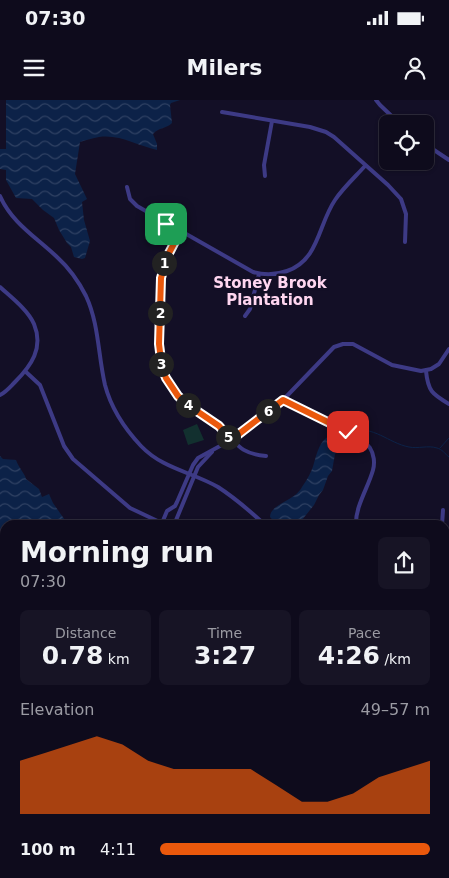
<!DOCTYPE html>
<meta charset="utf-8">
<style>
:root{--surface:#0e0b1c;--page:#171425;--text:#f1f3f6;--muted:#9b9ba3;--line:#2e2b3b;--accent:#ea580c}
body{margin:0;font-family:"DejaVu Sans",sans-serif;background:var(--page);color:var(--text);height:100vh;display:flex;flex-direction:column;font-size:19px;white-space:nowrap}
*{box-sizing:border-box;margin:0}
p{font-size:16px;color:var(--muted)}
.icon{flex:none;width:28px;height:28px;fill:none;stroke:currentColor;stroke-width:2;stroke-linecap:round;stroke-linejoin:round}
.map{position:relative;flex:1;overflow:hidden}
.panel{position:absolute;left:0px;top:420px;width:450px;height:359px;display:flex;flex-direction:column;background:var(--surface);border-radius:15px 15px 0 0;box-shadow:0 1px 4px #0004,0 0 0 1px var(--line)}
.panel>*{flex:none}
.controls{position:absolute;left:379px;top:15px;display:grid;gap:10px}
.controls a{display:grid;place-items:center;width:55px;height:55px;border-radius:8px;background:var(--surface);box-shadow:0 1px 4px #0004,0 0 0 1px var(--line);font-size:25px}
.pin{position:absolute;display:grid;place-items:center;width:42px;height:42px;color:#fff;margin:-21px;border-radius:10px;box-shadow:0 2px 8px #0006}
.km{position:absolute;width:25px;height:25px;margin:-12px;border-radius:50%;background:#222;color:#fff;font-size:14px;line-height:25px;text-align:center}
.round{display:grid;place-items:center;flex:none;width:52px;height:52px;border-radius:8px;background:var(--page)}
.headline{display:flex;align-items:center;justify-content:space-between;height:85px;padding:0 20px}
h1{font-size:28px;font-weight:600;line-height:38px}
.metrics{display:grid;grid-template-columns:repeat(3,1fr);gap:8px;height:85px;padding:5px 20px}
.metrics div{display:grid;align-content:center;border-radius:8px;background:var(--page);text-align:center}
.metrics b{font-size:25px;font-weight:600}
.metrics small{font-size:14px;font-weight:400}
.metrics p{font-size:14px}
.chart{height:140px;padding:10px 20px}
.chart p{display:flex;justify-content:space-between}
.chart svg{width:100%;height:90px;margin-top:5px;fill:var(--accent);opacity:.7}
ul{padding:0 20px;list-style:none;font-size:16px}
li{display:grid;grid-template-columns:80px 60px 1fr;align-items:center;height:38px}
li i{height:12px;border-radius:6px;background:var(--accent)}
.status{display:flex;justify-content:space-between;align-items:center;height:35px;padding:0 25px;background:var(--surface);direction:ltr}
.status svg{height:14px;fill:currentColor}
header{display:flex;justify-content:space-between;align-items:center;height:65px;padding:0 20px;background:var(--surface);font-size:22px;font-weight:600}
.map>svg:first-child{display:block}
.park{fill:#12302f}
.water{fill:url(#water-waves)}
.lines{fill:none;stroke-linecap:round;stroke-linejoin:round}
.stream{stroke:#0c2248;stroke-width:1}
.minor{stroke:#3d3a85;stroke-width:4}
.route-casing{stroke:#fff;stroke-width:10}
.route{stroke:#ea580c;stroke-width:6}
.labels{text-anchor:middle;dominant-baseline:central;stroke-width:5;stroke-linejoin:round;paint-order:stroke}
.neighbourhood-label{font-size:15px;font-weight:bold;fill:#ffd6f0;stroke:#130f26}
</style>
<div class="status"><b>07:30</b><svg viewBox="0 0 49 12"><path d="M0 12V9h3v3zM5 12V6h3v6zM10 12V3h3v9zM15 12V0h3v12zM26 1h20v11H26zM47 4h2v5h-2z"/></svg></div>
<header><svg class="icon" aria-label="menu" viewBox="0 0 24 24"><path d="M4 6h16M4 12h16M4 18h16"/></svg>Milers<svg class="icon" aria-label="person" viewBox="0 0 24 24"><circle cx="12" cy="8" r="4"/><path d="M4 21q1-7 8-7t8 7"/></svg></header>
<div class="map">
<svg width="449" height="778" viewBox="0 0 449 778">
<defs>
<pattern id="water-waves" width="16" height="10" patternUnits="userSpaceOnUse" patternTransform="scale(1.25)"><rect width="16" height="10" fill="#0c2248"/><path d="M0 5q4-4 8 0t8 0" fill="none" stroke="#2f4163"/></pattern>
</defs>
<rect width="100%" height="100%" fill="#130f26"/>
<path class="park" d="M197,324L204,340L188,345L183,330Z"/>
<g class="water">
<path d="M6,0H180L171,3L170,5L172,23C166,29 159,27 153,34L157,44V50C138,46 120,34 99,37C93,38 86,40 80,42L75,74L87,99L82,102L84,120L90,141L85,158L82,159L74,157L71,147L67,143L59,130L54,118L43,110L32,99L16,98L6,80V70L0,69V49H6Z"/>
<path d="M339,332L348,334L349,338L346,343L335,354L332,371L328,376L323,390L319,395L314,405L298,425H278L270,417C270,404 295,401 302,387C307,380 312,371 314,363C316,356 319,344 325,339C329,335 334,334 339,332Z"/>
<path d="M0,356L3,359L16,360C19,368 25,374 26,379L39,389L42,397L49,394L53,403L67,423L70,424L76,419L81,425H5V512L0,516Z"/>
</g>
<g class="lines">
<g class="stream">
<path d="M350,331C374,325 388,343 409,347C418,349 428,345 437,348C442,349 445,354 449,357"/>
<path d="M440,348L449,338"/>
</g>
<g class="minor">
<path d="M376,0L380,5L400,24"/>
<path d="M222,12L310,27L326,32L334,37L388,85L401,99L406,114L405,142"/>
<path d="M425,44L449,60"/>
<path d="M265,76L264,65L272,21"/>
<path d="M127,87L130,99L137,106L253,172C263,175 276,175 287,171C319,160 318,125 335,100C343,88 355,77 365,66"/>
<path d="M0,96C12,123 36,137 57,157C68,167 79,182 86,196C99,224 98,255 105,285C111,308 125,329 141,346C163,369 192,372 218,387C235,398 250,411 265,425"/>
<path d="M180,132C174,144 165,156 162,170C158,188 157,251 162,268C165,278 171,287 177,295C187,308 204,315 217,325C237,340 235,353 266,356"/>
<path d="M0,187C11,197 28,210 34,224C44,248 31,266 15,282C10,287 6,292 0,295"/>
<path d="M245,216L250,209L259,174"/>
<path d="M426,271C428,291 432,294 449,304"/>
<path d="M26,272L40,285L64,346L73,359L130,408L166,425"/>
<path d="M283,300C304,311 357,330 370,348C374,354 375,363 373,370C368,388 355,407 356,425"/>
<path d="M162,423L167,411L175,406L177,402L193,365L198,358L231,340L283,300L334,247L343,244H353L392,265L421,271L431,269L439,264L449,249"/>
<path d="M174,425L198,367L212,352"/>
<path d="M442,425L443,410"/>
<path d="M445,570L449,568"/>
<path d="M445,574L449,571"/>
<path d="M445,585L449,595"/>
<path d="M1,695L5,702"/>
<path d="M80,774L82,778"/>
<path d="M206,774L209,778"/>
<path d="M311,778L313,774"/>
</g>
</g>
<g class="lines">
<defs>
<path id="route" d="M166,124L180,132L167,157L161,178L159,244L162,268L166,278L178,296L188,305L219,326L231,340L283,300L348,332"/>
</defs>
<use href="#route" class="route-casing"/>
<use href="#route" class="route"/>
</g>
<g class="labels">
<g class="neighbourhood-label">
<text x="270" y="183">Stoney Brook<tspan x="270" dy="17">Plantation</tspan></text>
</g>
</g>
</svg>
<div class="controls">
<a><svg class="icon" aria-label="locate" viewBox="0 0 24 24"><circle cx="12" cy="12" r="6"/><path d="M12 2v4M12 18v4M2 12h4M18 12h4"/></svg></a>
</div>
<div class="pin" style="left:166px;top:124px;background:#1e9e55"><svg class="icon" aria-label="arrive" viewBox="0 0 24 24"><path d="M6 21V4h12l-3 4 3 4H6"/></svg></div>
<div class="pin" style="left:348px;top:332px;background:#d93025"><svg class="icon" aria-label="check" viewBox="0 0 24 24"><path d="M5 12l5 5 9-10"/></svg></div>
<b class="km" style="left:164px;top:163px">1</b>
<b class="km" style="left:160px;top:213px">2</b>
<b class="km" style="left:161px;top:264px">3</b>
<b class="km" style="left:188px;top:305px">4</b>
<b class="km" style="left:228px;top:337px">5</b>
<b class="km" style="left:268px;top:311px">6</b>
<section class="panel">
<div class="headline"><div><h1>Morning run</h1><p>07:30</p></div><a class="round"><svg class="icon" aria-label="share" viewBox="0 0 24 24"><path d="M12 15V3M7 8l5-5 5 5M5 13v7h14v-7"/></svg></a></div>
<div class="metrics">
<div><p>Distance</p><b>0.78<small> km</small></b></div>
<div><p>Time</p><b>3:27</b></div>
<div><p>Pace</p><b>4:26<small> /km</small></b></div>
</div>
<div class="chart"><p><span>Elevation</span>49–57 m</p>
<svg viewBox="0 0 160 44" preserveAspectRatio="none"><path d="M0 44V18L10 14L20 10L30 6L40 10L50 18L60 22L70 22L80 22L90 22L100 30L110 38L120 38L130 34L140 26L150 22L160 18V44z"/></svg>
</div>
<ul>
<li><b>100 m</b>4:11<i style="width:100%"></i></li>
</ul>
</section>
</div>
